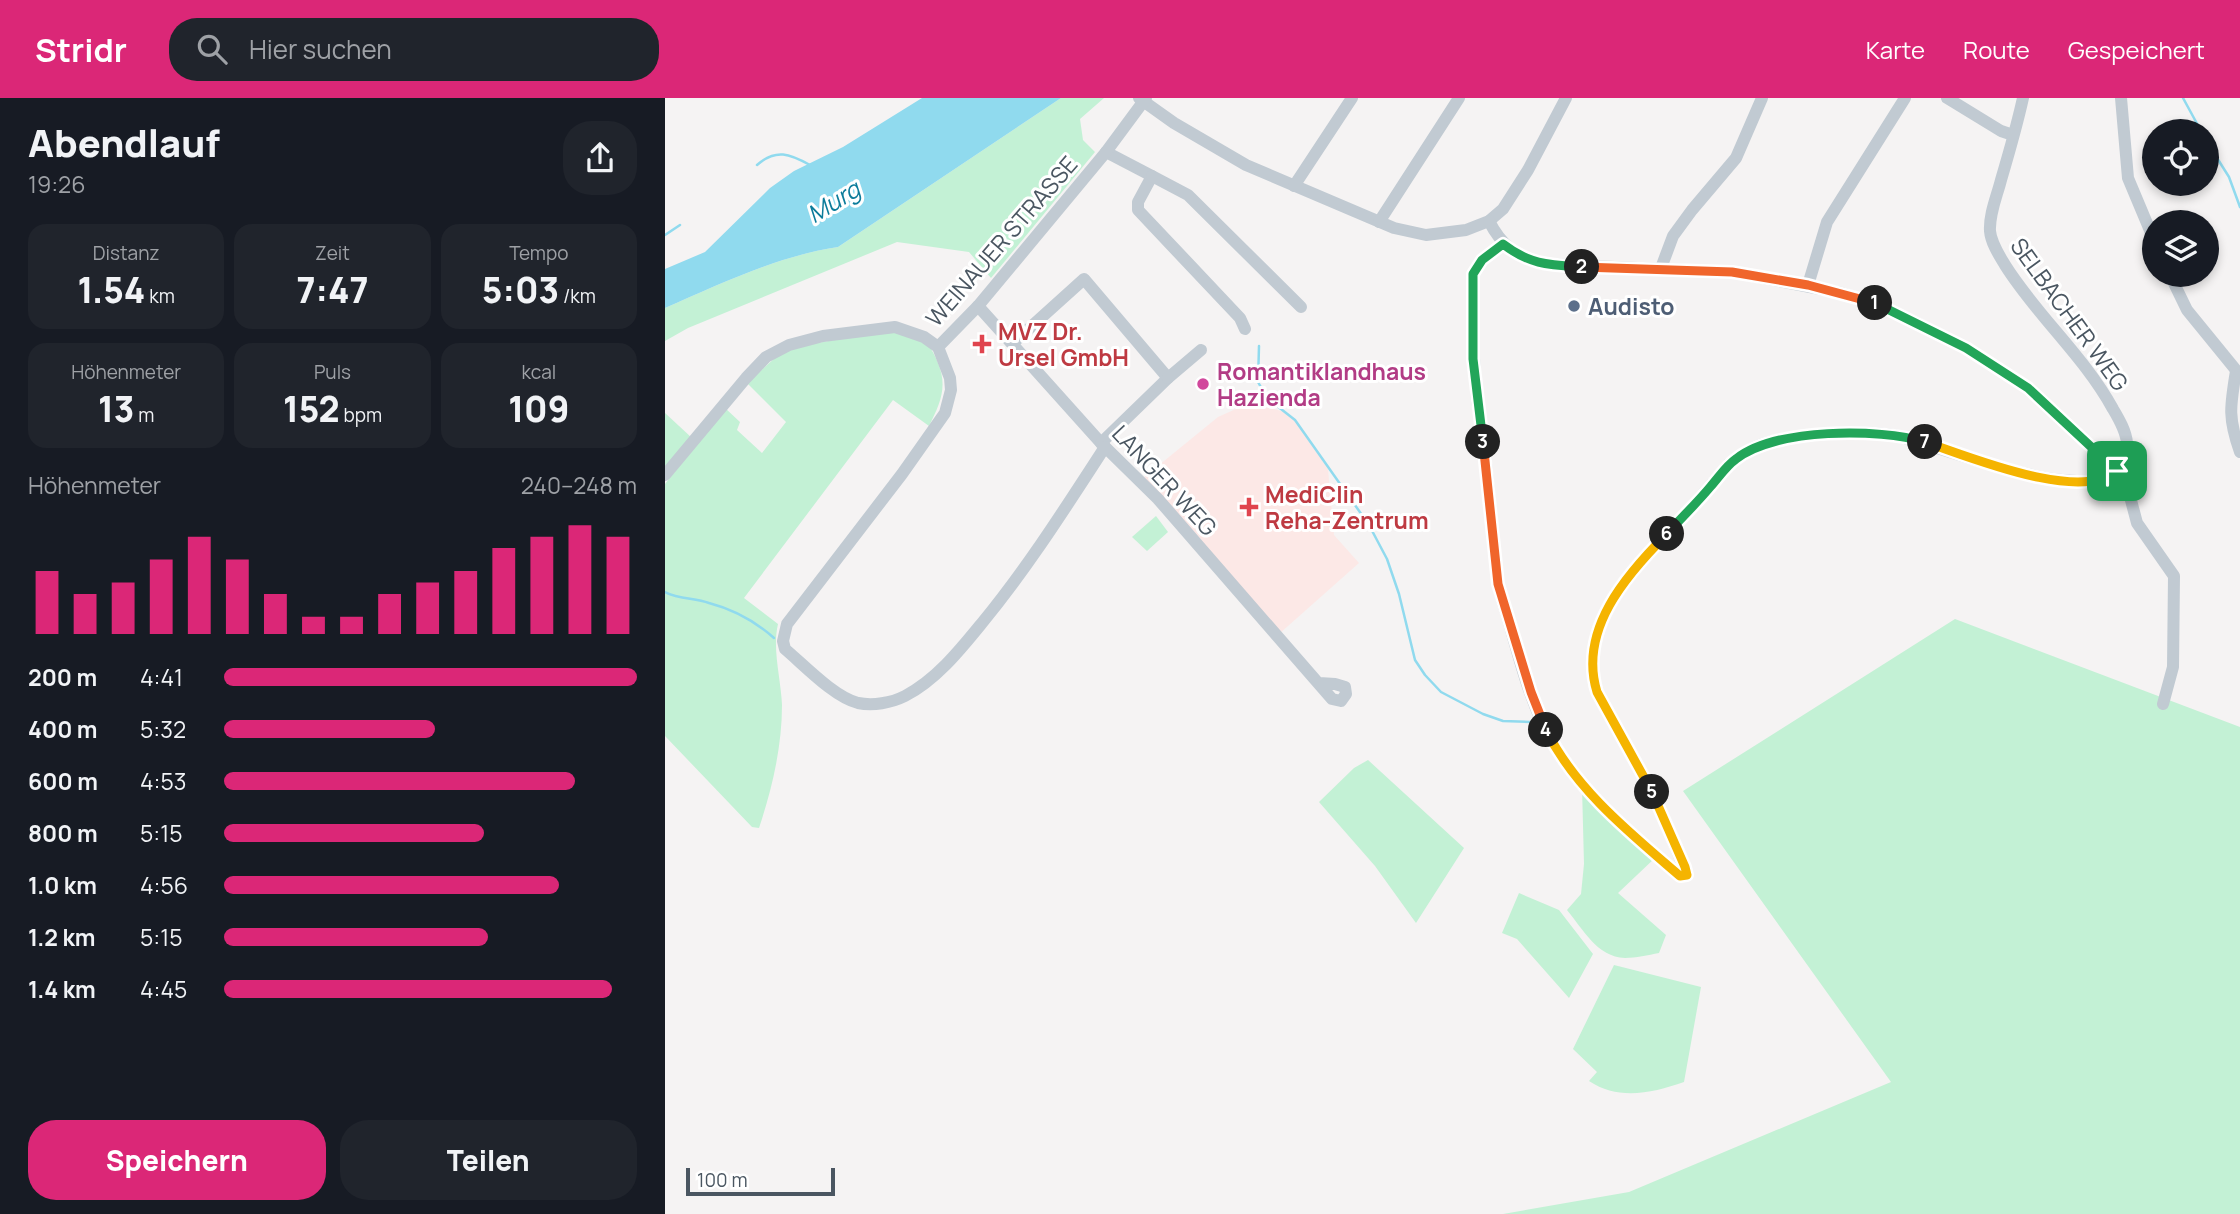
<!DOCTYPE html>
<html lang="de">
<meta charset="utf-8">
<style>
:root{--surface:#171b24;--page:#20242c;--text:#f1f3f6;--muted:#9ea1a6;--accent:#db2777}
body{margin:0;font-family:Manrope,sans-serif;background:var(--page);color:var(--text);height:100vh;display:flex;flex-direction:column;font-size:26px;white-space:nowrap}
*{box-sizing:border-box;margin:0}
p{font-size:23px;color:var(--muted)}
.icon{flex:none;width:38px;height:38px;fill:none;stroke:currentColor;stroke-width:2;stroke-linecap:round;stroke-linejoin:round}
.map{position:relative;flex:1;overflow:hidden}
.side{display:flex;flex-direction:column;background:var(--surface);width:665px}
.side>*{flex:none}
.buttons{position:absolute;left:1477px;top:21px;display:grid;gap:14px}
.buttons a{display:grid;place-items:center;width:77px;height:77px;border-radius:50%;background:var(--surface);box-shadow:0 4px 10px #0003;font-size:35px}
.scale{position:absolute;left:21px;bottom:18px;width:149px;box-sizing:border-box;padding-left:7px;border:4px solid #4a5661;border-top:0;font-size:19px;line-height:24px;white-space:nowrap;color:#4a5661;-webkit-text-stroke:5px #fff;paint-order:stroke}
.pin{position:absolute;display:grid;place-items:center;width:60px;height:60px;color:#fff;margin:-30px;border-radius:14px;box-shadow:0 4px 10px #0006}
.km{position:absolute;width:35px;height:35px;margin:-18px;border-radius:50%;background:#222;color:#fff;font-size:19px;line-height:35px;text-align:center}
.round{display:grid;place-items:center;flex:none;width:74px;height:74px;border-radius:28px;background:var(--page)}
.head{display:flex;align-items:center;justify-content:space-between;height:119px;padding:0 28px}
h1{font-size:38px;font-weight:800;line-height:52px}
.stats{display:grid;grid-template-columns:repeat(3,1fr);gap:10px;height:119px;padding:7px 28px}
.stats div{display:grid;align-content:center;border-radius:18px;background:var(--page);text-align:center}
.stats b{font-size:35px;font-weight:800}
.stats small{font-size:19px;font-weight:400}
.stats p{font-size:19px}
.chart{height:196px;padding:14px 28px}
.chart p{display:flex;justify-content:space-between}
.chart svg{width:100%;height:126px;margin-top:7px;stroke:var(--accent);stroke-width:6}
.button{display:flex;gap:14px;margin-top:auto;padding:14px 28px}
.button a{flex:1;height:80px;border-radius:28px;background:var(--accent);color:#fff;font-size:28px;font-weight:800;line-height:80px;text-align:center}
.button a+a{background:var(--page);color:var(--text)}
ul{padding:0 28px;list-style:none;font-size:23px}
li{display:grid;grid-template-columns:112px 84px 1fr;align-items:center;height:52px}
li i{height:18px;border-radius:9px;background:var(--accent)}
header{display:flex;align-items:center;gap:42px;box-sizing:border-box;height:98px;padding:0 35px;background:var(--accent);color:#fff}
header strong{font-size:33px}
nav{display:flex;gap:38px;margin-inline-start:auto;font-size:24px}
.search{width:490px;height:63px;background:var(--page);display:flex;align-items:center;gap:18px;box-sizing:border-box;padding:0 24px;border-radius:28px;color:var(--muted);font-size:26px}
main{display:flex;flex:1;min-height:0}
.map>svg:first-child{display:block}
.medical{fill:#fce8e6}
.green{fill:#c3f1d5}
.water{fill:#90daee}
.lines{fill:none;stroke-linecap:round;stroke-linejoin:round}
.stream{stroke:#90daee;stroke-width:2.5}
.minor{stroke:#c1cad2;stroke-width:12}
.split-1-casing{stroke:#fff;stroke-width:14}
.split-2-casing{stroke:#fff;stroke-width:14}
.split-3-casing{stroke:#fff;stroke-width:14}
.split-4-casing{stroke:#fff;stroke-width:14}
.split-5-casing{stroke:#fff;stroke-width:14}
.split-6-casing{stroke:#fff;stroke-width:14}
.split-7-casing{stroke:#fff;stroke-width:14}
.split-8-casing{stroke:#fff;stroke-width:14}
.split-1{stroke:#22a559;stroke-width:9}
.split-2{stroke:#f0652b;stroke-width:9}
.split-3{stroke:#22a559;stroke-width:9}
.split-4{stroke:#f0652b;stroke-width:9}
.split-5{stroke:#f5b400;stroke-width:9}
.split-6{stroke:#f5b400;stroke-width:9}
.split-7{stroke:#22a559;stroke-width:9}
.split-8{stroke:#f5b400;stroke-width:9}
.service-dot{fill:#5c6f8a;stroke:#fff;stroke-width:2.5}
.health-dot{fill:#e0444e;stroke:#fff;stroke-width:2.5}
.hotel-dot{fill:#d1479c;stroke:#fff;stroke-width:2.5}
.labels{text-anchor:middle;dominant-baseline:central;stroke-width:6;stroke-linejoin:round;paint-order:stroke}
.street-label{font-size:23px;fill:#4a5661;stroke:#fff}
.service-label{font-size:23px;font-weight:bold;fill:#4e5e75;stroke:#fff;text-anchor:start}
.health-label{font-size:23px;font-weight:bold;fill:#be3a42;stroke:#fff;text-anchor:start}
.hotel-label{font-size:23px;font-weight:bold;fill:#b23c85;stroke:#fff;text-anchor:start}
.water-label{font-size:24px;font-style:italic;fill:#0c7c9b;stroke:#fff}
</style>
<header>
<strong>Stridr</strong>
<div class="search"><svg class="icon" aria-label="search" viewBox="0 0 24 24"><circle cx="10" cy="10" r="6"/><path d="M15 15l6 6"/></svg>Hier suchen</div>
<nav><a>Karte</a><a>Route</a><a>Gespeichert</a></nav>
</header>
<main>
<section class="side">
<div class="head"><div><h1>Abendlauf</h1><p>19:26</p></div><a class="round"><svg class="icon" aria-label="share" viewBox="0 0 24 24"><path d="M12 15V3M7 8l5-5 5 5M5 13v7h14v-7"/></svg></a></div>
<div class="stats">
<div><p>Distanz</p><b>1.54<small> km</small></b></div>
<div><p>Zeit</p><b>7:47</b></div>
<div><p>Tempo</p><b>5:03<small> /km</small></b></div>
</div>
<div class="stats">
<div><p>Höhenmeter</p><b>13<small> m</small></b></div>
<div><p>Puls</p><b>152<small> bpm</small></b></div>
<div><p>kcal</p><b>109</b></div>
</div>
<div class="chart"><p><span>Höhenmeter</span>240–248 m</p>
<svg viewBox="0 0 160 44" preserveAspectRatio="none"><path d="M5 44V22M15 44V30M25 44V26M35 44V18M45 44V10M55 44V18M65 44V30M75 44V38M85 44V38M95 44V30M105 44V26M115 44V22M125 44V14M135 44V10M145 44V6M155 44V10"/></svg>
</div>
<ul>
<li><b>200 m</b>4:41<i style="width:100%"></i></li>
<li><b>400 m</b>5:32<i style="width:51%"></i></li>
<li><b>600 m</b>4:53<i style="width:85%"></i></li>
<li><b>800 m</b>5:15<i style="width:63%"></i></li>
<li><b>1.0 km</b>4:56<i style="width:81%"></i></li>
<li><b>1.2 km</b>5:15<i style="width:64%"></i></li>
<li><b>1.4 km</b>4:45<i style="width:94%"></i></li>
</ul>
<div class="button"><a>Speichern</a><a>Teilen</a></div>
</section>
<div class="map">
<svg width="1575" height="1116" viewBox="0 0 1575 1116">
<rect width="100%" height="100%" fill="#f5f3f3"/>
<path class="medical" d="M593,307L620,314L631,324L663,371L669,437L694,465L614,536L477,381L553,319L573,310Z"/>
<g class="green">
<path d="M396,0H439L415,21L418,42L430,54L326,180L304,154L232,144L23,230L0,243V210C55,186 113,158 173,149Z"/>
<path d="M225,232C236,236 253,238 262,246C267,251 270,258 273,265C283,289 275,306 264,328L228,302L79,500L113,526C107,551 116,581 117,607C117,649 107,691 94,730L87,729L0,638V386L60,310L75,324L72,332L97,355L121,324L82,285L110,260L130,249Z"/>
<path d="M0,315L27,340L0,371Z"/>
<path d="M491,418L503,434L482,453L467,439Z"/>
<path d="M1290,521L1575,629V1116H838L964,1094L1226,984L1018,693Z"/>
<path d="M703,662L799,750L751,825L710,768L654,704L689,670Z"/>
<path d="M917,689L991,759L953,795L1001,837L994,855C983,857 971,860 960,860C932,859 918,831 902,812L916,796L919,766Z"/>
<path d="M854,795L894,812L928,856L904,900L852,841L837,835Z"/>
<path d="M949,867L1036,889L1019,984C987,995 954,1003 924,983L932,974L908,951Z"/>
</g>
<path class="water" d="M257,0H396L173,149C113,158 55,186 0,210V171L40,154L105,90L129,73L178,49Z"/>
<g class="lines">
<g class="stream">
<path d="M1518,0L1536,33"/>
<path d="M1542,44L1564,79L1575,109"/>
<path d="M92,67C111,50 125,56 145,67"/>
<path d="M0,137L15,127"/>
<path d="M594,248L593,284L602,300L630,322L704,427L722,461L734,496L750,562L760,577L776,594L818,616L838,623L865,624"/>
<path d="M0,494C14,501 29,500 44,505C67,511 91,524 109,540"/>
</g>
<g class="minor">
<path d="M474,0L509,25L581,67L729,130L761,137L801,132L824,123L838,111L863,72L901,0"/>
<path d="M1282,0L1336,33L1348,37"/>
<path d="M1456,0L1463,80L1489,142"/>
<path d="M441,54L487,78L473,104V112L575,220L580,231"/>
<path d="M487,78L523,97L636,209"/>
<path d="M629,88L687,0"/>
<path d="M824,123C836,147 852,160 879,166L1067,174L1176,195L1209,205L1254,226L1301,250L1363,290L1452,373L1463,391L1472,425L1509,478L1508,569L1498,606"/>
<path d="M714,124L794,0"/>
<path d="M838,146L817,162L808,176L809,261L812,302L819,345L833,487L838,505C853,552 863,604 889,647C919,699 969,739 1015,778L1022,777L991,702L932,594C912,528 966,475 1007,431C1026,410 1045,388 1064,366C1074,358 1084,351 1095,347C1128,335 1193,332 1227,337C1264,342 1471,433 1462,345C1461,333 1454,321 1448,311C1419,258 1372,218 1340,167C1334,157 1326,145 1325,133C1324,116 1332,98 1336,82C1344,55 1352,27 1358,0"/>
<path d="M996,170L1008,138L1027,112L1071,60L1097,0"/>
<path d="M1505,177L1522,212L1575,277"/>
<path d="M1143,187L1162,124L1240,0"/>
<path d="M313,208L436,345L493,401L667,601L676,603L681,596L680,589L670,586L654,585"/>
<path d="M348,245L419,181L503,280L436,345"/>
<path d="M273,249L313,208L441,54L481,0"/>
<path d="M1571,273C1565,309 1563,320 1575,354"/>
<path d="M503,280L536,252"/>
<path d="M0,377L81,280L101,259L124,247L158,238L230,229L259,239L273,249L285,280L286,292L280,315L237,376L122,526L118,543L120,551C139,567 169,599 193,605C208,608 226,605 240,598C271,582 295,552 317,525C363,469 401,409 440,349"/>
</g>
</g>
<g class="lines">
<defs>
<path id="split-1" d="M1210,205L1301,250L1363,290L1452,373"/>
<path id="split-2" d="M917,169L1067,174L1143,187L1210,205"/>
<path id="split-3" d="M818,344L808,261V176L817,162L838,146C865,167 885,167 917,169"/>
<path id="split-4" d="M818,344L833,486L866,594L881,632"/>
<path id="split-5" d="M881,632C911,692 965,735 1015,778L1022,777L1020,769L987,694"/>
<path id="split-6" d="M987,694L932,594C913,532 961,477 1002,436"/>
<path id="split-7" d="M1002,436C1016,420 1032,405 1046,388C1054,379 1061,368 1071,361C1110,330 1214,330 1260,344"/>
<path id="split-8" d="M1260,344C1303,358 1414,405 1452,373"/>
</defs>
<use href="#split-1" class="split-1-casing"/>
<use href="#split-2" class="split-2-casing"/>
<use href="#split-3" class="split-3-casing"/>
<use href="#split-4" class="split-4-casing"/>
<use href="#split-5" class="split-5-casing"/>
<use href="#split-6" class="split-6-casing"/>
<use href="#split-7" class="split-7-casing"/>
<use href="#split-8" class="split-8-casing"/>
<use href="#split-1" class="split-1"/>
<use href="#split-2" class="split-2"/>
<use href="#split-3" class="split-3"/>
<use href="#split-4" class="split-4"/>
<use href="#split-5" class="split-5"/>
<use href="#split-6" class="split-6"/>
<use href="#split-7" class="split-7"/>
<use href="#split-8" class="split-8"/>
</g>
<circle class="service-dot" cx="909" cy="208" r="7"/>
<g class="health-dot">
<path d="M313.5 235.5h7v7h7v7h-7v7h-7v-7h-7v-7h7z"/>
<path d="M580.5 398.5h7v7h7v7h-7v7h-7v-7h-7v-7h7z"/>
</g>
<circle class="hotel-dot" cx="538" cy="286" r="7"/>
<g class="labels">
<g class="street-label">
<text transform="translate(336 143) rotate(-49)">WEINAUER STRASSE</text>
<text transform="translate(1405 216) rotate(54)">SELBACHER WEG</text>
<text transform="translate(500 382) rotate(47)">LANGER WEG</text>
</g>
<g class="service-label">
<text x="923" y="208">Audisto</text>
</g>
<g class="health-label">
<text x="333" y="233">MVZ Dr.<tspan x="333" dy="26">Ursel GmbH</tspan></text>
<text x="600" y="396">MediClin<tspan x="600" dy="26">Reha-Zentrum</tspan></text>
</g>
<g class="hotel-label">
<text x="552" y="273">Romantiklandhaus<tspan x="552" dy="26">Hazienda</tspan></text>
</g>
<g class="water-label">
<text transform="translate(168 103) rotate(-32)">Murg</text>
</g>
</g>
</svg>
<div class="buttons">
<a><svg class="icon" aria-label="locate" viewBox="0 0 24 24"><circle cx="12" cy="12" r="6"/><path d="M12 2v4M12 18v4M2 12h4M18 12h4"/></svg></a>
<a><svg class="icon" aria-label="layers" viewBox="0 0 24 24"><path d="M12 4l9 5-9 5-9-5zM3 14l9 5 9-5"/></svg></a>
</div>
<div class="scale">100 m</div>
<div class="pin" style="left:1452px;top:373px;background:#1e9e55"><svg class="icon" aria-label="arrive" viewBox="0 0 24 24"><path d="M6 21V4h12l-3 4 3 4H6"/></svg></div>
<b class="km" style="left:1210px;top:205px">1</b>
<b class="km" style="left:917px;top:169px">2</b>
<b class="km" style="left:818px;top:344px">3</b>
<b class="km" style="left:881px;top:632px">4</b>
<b class="km" style="left:987px;top:694px">5</b>
<b class="km" style="left:1002px;top:436px">6</b>
<b class="km" style="left:1260px;top:344px">7</b>
</div>
</main>
